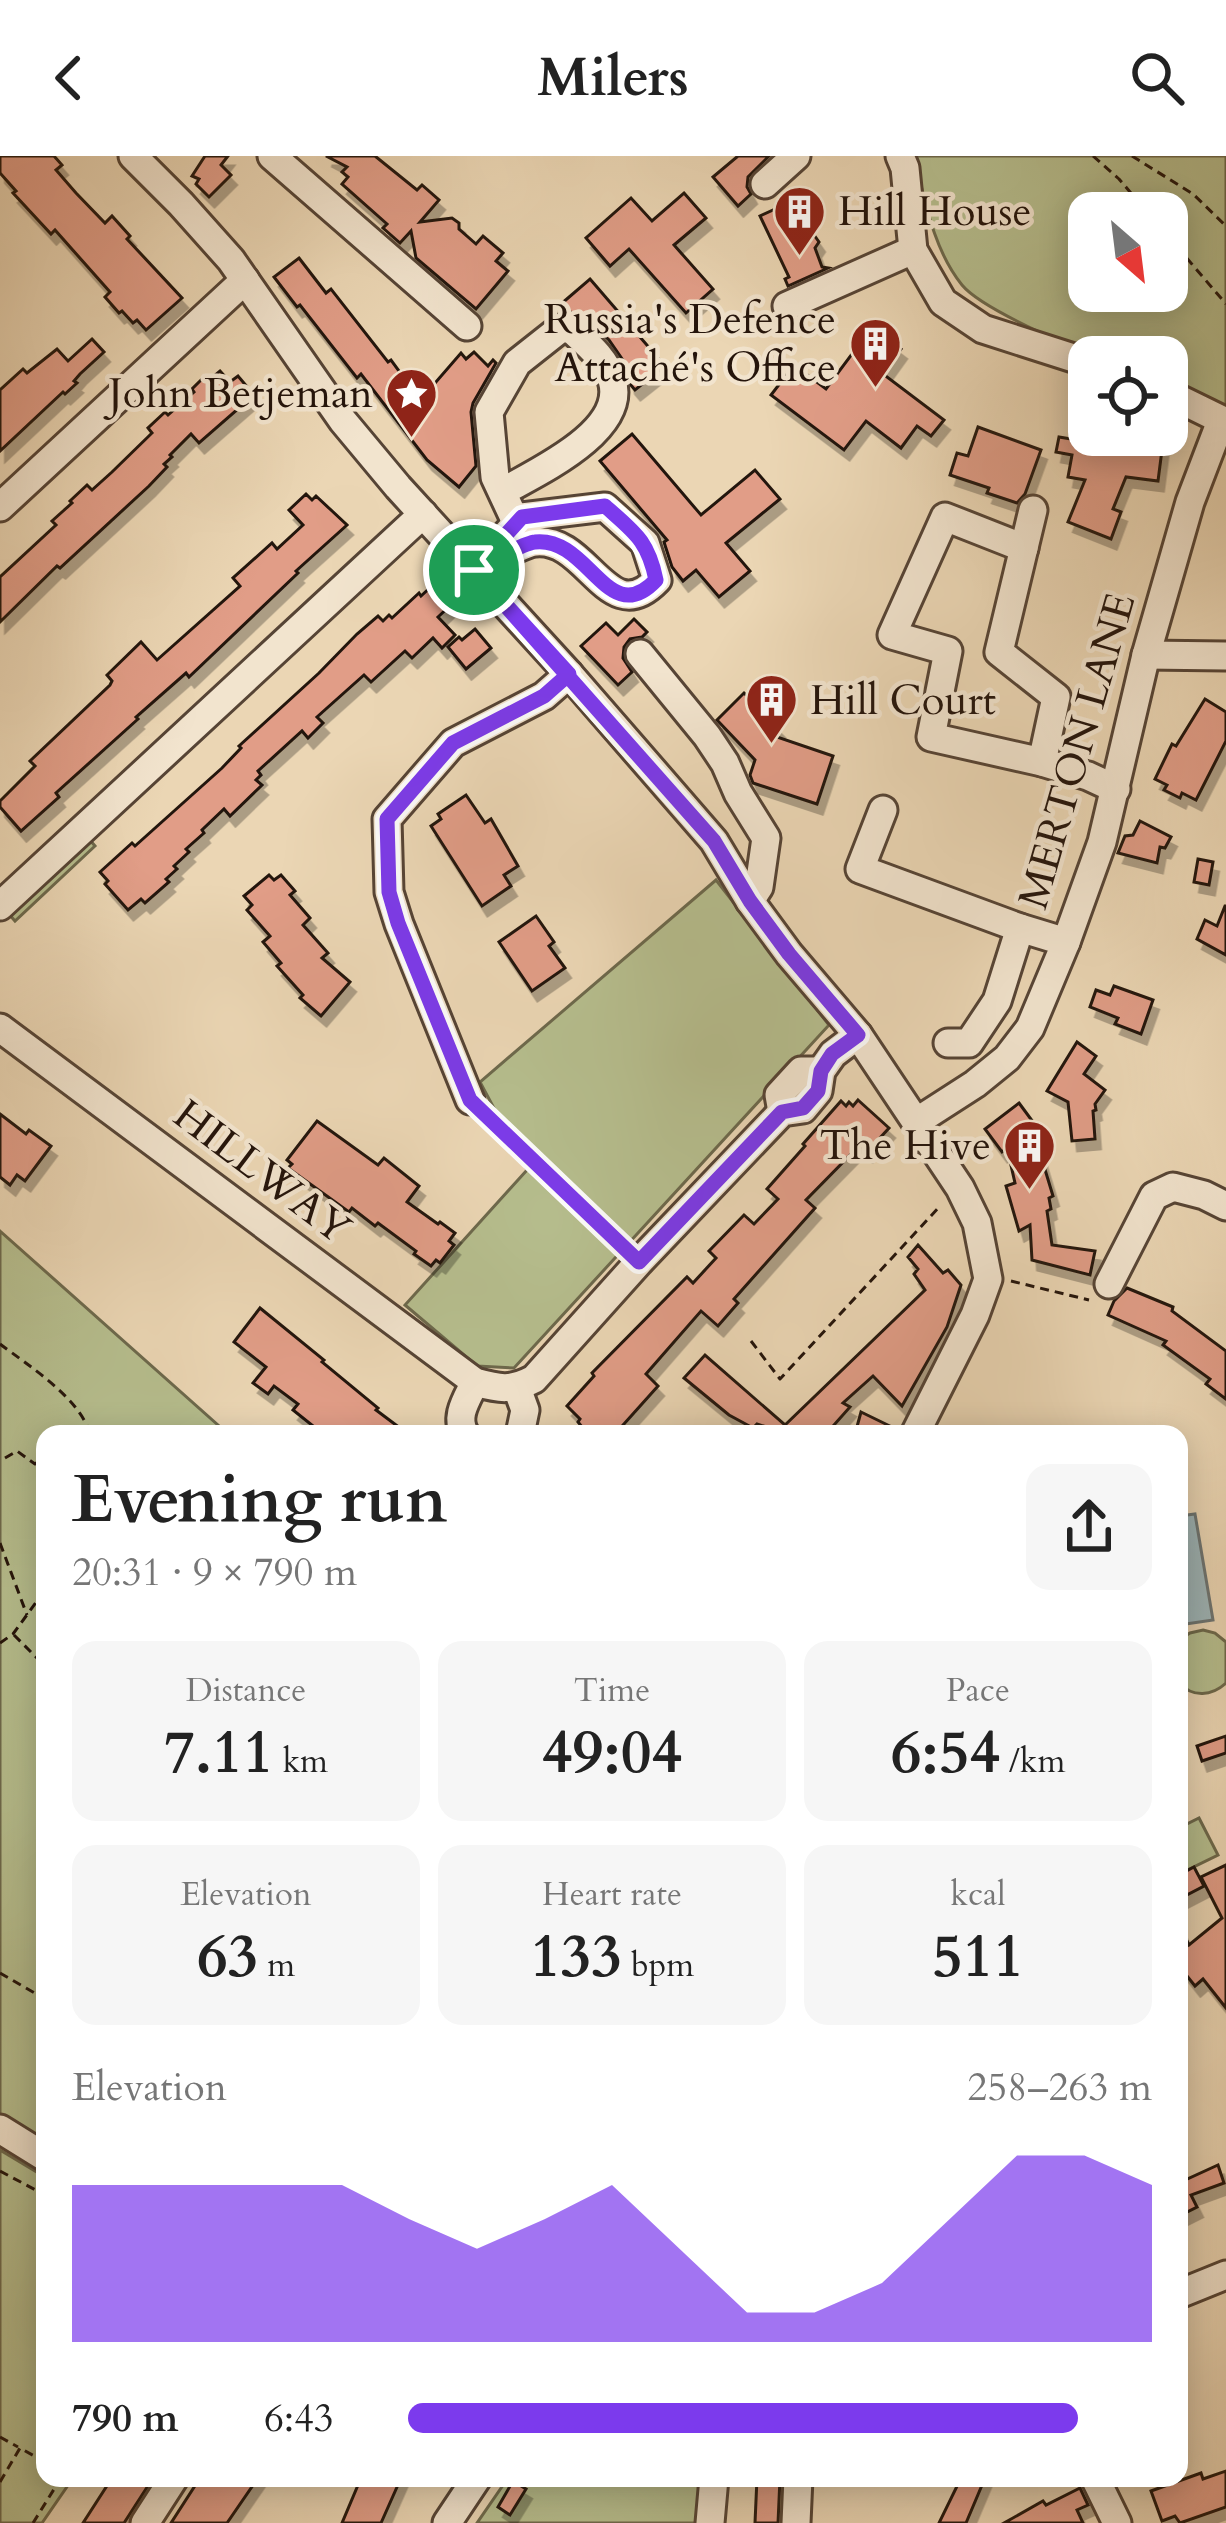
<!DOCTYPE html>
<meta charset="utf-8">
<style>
:root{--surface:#fff;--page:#f6f6f6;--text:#222;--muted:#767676;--accent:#7c3aed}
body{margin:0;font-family:Cardo,serif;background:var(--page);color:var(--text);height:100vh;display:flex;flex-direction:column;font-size:45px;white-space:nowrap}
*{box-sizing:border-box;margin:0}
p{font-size:39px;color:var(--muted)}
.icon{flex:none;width:66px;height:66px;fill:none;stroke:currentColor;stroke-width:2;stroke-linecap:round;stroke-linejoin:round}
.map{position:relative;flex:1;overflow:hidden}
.side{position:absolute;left:36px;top:1269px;width:1152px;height:1062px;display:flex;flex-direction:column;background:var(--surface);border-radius:24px;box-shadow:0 6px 30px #0003}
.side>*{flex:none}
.needle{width:78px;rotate:152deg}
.fabs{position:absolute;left:1068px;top:36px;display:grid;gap:24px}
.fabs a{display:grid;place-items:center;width:120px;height:120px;border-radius:24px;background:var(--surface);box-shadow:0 6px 30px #0003;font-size:60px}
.pin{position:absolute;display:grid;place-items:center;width:102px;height:102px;color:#fff;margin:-51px;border:6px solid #fff;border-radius:50%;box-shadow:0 3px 12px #0007}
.round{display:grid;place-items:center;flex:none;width:126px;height:126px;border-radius:24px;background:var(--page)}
.head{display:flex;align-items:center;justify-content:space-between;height:204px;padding:0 36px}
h1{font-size:66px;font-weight:600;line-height:90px}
.figures{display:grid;grid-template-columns:repeat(3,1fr);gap:18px;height:204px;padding:12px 36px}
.figures div{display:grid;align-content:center;border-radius:24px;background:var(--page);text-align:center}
.figures b{font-size:60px;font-weight:600}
.figures small{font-size:33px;font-weight:400}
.figures p{font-size:33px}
.chart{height:336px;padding:24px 36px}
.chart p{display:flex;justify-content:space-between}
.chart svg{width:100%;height:216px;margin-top:12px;fill:var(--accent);opacity:.7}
ul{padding:0 36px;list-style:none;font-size:39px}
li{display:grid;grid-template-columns:192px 144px 1fr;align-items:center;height:90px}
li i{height:30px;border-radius:15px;background:var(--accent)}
header{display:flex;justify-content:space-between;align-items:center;height:156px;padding:0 36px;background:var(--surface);font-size:54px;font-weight:600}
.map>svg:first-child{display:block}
.green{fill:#b6be8e;stroke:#6d694c;stroke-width:3;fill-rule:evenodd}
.water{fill:#9eb6b9;stroke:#6d7573;stroke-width:3}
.building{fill:#e19d87;stroke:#24140b;stroke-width:3;filter:url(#shadow)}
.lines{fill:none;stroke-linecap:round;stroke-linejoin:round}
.minor-casing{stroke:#564435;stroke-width:33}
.path{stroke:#24140b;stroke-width:3;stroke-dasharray:9 6;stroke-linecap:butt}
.minor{stroke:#f2e4ce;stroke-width:27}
.route-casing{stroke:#fff;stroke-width:24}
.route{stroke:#7c3aed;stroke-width:15}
.labels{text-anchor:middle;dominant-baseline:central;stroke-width:9;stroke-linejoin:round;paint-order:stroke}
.poi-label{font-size:42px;fill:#24140b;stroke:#f2e4ce;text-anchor:end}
.street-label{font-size:42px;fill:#24140b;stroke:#f2e4ce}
</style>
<header><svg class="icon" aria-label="back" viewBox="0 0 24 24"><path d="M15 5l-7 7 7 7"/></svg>Milers<svg class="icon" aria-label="search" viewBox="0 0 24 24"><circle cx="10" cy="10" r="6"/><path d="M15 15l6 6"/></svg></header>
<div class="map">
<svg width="1226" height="2367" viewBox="0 0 1226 2367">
<defs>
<filter id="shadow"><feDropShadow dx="5.5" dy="10" stdDeviation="0" flood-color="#0004"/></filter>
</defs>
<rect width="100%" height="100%" fill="#ebd6b4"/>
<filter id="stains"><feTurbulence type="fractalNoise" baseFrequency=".00167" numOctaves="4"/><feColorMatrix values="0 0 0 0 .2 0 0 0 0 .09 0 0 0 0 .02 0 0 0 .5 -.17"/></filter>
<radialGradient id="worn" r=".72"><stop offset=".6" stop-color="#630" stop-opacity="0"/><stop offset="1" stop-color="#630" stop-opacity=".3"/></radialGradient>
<g class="green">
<path d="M914,0H1226V266L1167,230V201C1147,201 1122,205 1102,200C1072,193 981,152 962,129C933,93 925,44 914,0ZM1089,57H1167V135H1089Z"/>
<path d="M89,683L95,690L15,765L8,757Z"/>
<path d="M716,724L829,869L514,1212L477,1210L405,1149L527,1014L480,926Z"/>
<path d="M0,1075L228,1278H45V1995L0,1965Z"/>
<path d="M1203,1474L1215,1477L1226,1486V1527C1212,1540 1193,1542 1179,1527V1484L1190,1477Z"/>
<path d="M1199,1662L1218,1699L1179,1718V1672Z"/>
<path d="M0,1994L45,2021V2322H73L42,2367H0Z"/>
<path d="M508,2322H700L698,2367H477Z"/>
</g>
<path class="water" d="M1195,1358L1213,1464L1179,1469V1360Z"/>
<g class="building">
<path d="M0,0H54L62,9L56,14L76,37L105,67L112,60L130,80L127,83L182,142L146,174L137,164L133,167L122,155L119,157L105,141L110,136L55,74L51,78L13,37L16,35L0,17Z"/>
<path d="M205,0H228L221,9L231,19L209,41L196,28L199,23L192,20Z"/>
<path d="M326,0H375L417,34L422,29L439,44L420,66L452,62L459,67V73L476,88L483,80L503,97L496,105L508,115L476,153L416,102L411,75L400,87L383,72L387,68L342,28L348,21L342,16L347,11Z"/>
<path d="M738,0H769L748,21L747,31L751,38L738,50L713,21Z"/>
<path d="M684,37L706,62L674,89L713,133L686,157L629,93L610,110L586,82L631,42L652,65Z"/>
<path d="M795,44L802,45L806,52L801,60L809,77L814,79L819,86L815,92L822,111L828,112L788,130L785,123L789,121L760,60Z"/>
<path d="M299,102L326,137L331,133L388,206L391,204L415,237L418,235L423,241L461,197L466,203L474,196L488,210L493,204L496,207L473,247L471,256L476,310L459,331L427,304L361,218L357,222L300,149L297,151L274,121Z"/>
<path d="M590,123L665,210L635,234L630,228L625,207L609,184L583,160L567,155L561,148Z"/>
<path d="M872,171L901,193L883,218L944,264L931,280L917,270L901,292L866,265L844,294L771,239L794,209L826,233Z"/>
<path d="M92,183L104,196L80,218L74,225L77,227L65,238L63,236L0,295V234L23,213L27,217L57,193L68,205Z"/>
<path d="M220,215L230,226L238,220L254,239L199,287L191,278L170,299L172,301L164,308L167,311L149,330L60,412L57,410L0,466V421L56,369L52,365L72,347L70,345L87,329L92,334L112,316L152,277L148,272L165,256L168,259L194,236L192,233L203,222L207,226Z"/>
<path d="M978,271L1041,294L1025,338L1017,347L987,337L989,332L950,319L957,297L968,300Z"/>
<path d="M632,278L701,359L755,314L780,343L726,387L750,415L719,441L696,414L683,425L672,411L664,386L667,384L600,305Z"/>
<path d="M1102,279H1150L1149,284L1163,286L1158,325L1126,321L1113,353L1121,356L1111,383L1068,366L1085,324L1068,321L1072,299L1056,296L1059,281L1101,288Z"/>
<path d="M306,338L312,344L316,340L347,369L296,415L298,417L189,521L186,517L136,561L138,563L56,637L59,641L21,675L0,651V645L35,610L30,605L110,529L112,525L107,519L141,486L157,504L240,430L233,422L272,387L277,393L303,369L289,354Z"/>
<path d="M434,428L442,436L444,434L455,445L438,461L455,479L442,492L433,482L412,502L405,495L371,526L364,519L317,561L323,567L308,582L302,575L258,615L261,619L256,624L262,629L230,660L224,653L202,674L204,677L186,693L189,696L174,710L177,713L166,723L169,726L145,747L141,743L128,754L105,728L108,725L100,716L132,687L135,690L222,612L241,592L239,590L319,517L357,478L378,460L383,465L389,459L392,462L419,437L421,440Z"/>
<path d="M634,463L647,476L642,481L630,483L624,491L623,502L632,516L618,529L581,490L606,467L618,479Z"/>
<path d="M475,473L491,492L466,513L448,491L459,481L462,484Z"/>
<path d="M744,537L779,572L771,579L833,600L817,648L753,627L750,619L755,604L717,564Z"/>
<path d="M1205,543L1226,556V585L1196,644L1182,637L1180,642L1164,634L1167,629L1155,623L1172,588L1176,590Z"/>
<path d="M466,639L485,667L491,663L518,710L504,719L511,730L482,750L431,670L441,663L438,658Z"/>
<path d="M1140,665L1171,681L1165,692L1160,691L1157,707L1118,697L1125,680L1133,679Z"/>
<path d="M1198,703L1213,706L1209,729L1194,726Z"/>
<path d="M269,719L274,724L281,719L295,735L290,739L310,762L303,769L328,797L322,802L350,826L321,860L300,842L303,839L277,810L281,807L263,786L270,780L247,754L252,749L244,740Z"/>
<path d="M1225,750H1226V799L1197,783L1205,764L1217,770Z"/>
<path d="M536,760L554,786L549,790L565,812L532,835L499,786Z"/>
<path d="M1114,830L1153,844L1141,878L1115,868L1118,862L1090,851L1096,834L1110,839Z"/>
<path d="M1077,886L1096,900L1084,918L1105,934L1095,948L1096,954L1093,955L1095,983L1072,985L1068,946L1047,935Z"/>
<path d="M858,944L889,972L867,996L860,989L806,1044L815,1052L734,1143L738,1147L718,1170L701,1155L646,1218L658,1230L615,1278H575L582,1271L578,1266L580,1263L567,1250L594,1220L592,1217L687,1121L693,1127L716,1102L709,1095L744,1059L754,1068L778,1043L767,1033L805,990L803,988L841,945L846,950L849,946L853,950Z"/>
<path d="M1019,947L1036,970L1002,996L985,973Z"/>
<path d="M0,958L26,978L29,974L51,990L25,1025L17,1019L10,1029L0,1021Z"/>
<path d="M317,965L378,1009L384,1002L419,1030L407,1046L438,1068L440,1066L455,1077L449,1085L454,1089L440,1107L436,1104L431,1110L414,1098L416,1095L378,1067L375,1070L352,1052L349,1056L288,1012L292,1008L287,1004Z"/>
<path d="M1040,997L1053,1040L1049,1042L1051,1053L1047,1055L1052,1089L1095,1095L1090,1119L1032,1104L1030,1069L1019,1075L1006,1030L1015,1027L1010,1005Z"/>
<path d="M918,1089L943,1117L948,1114L961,1129L947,1171L902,1250L873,1220L843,1247L850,1251L826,1278H776L779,1275L757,1268L753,1272L729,1259L684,1222L705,1199L785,1269L925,1134L914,1118L918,1113L908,1101Z"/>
<path d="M1127,1132L1173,1151L1172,1155L1226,1195V1243L1206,1228L1210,1223L1163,1189L1166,1185L1108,1159L1114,1145Z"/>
<path d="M260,1152L324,1204L322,1206L378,1252L376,1254L408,1278H323L293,1254L298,1248L274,1230L268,1238L253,1227L266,1211L234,1186Z"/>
<path d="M861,1256L898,1274L897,1278H855Z"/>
<path d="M1226,1580V1597L1202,1605L1197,1590Z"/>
<path d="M1226,1709V1852L1203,1823L1195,1830L1179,1810V1769L1189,1789L1222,1762L1201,1721Z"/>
<path d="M1194,1711L1204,1730L1179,1743V1719Z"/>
<path d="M1218,2009L1224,2027L1191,2039L1197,2051L1179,2060V2011L1185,2024Z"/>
<path d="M1226,2315V2351L1180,2367L1175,2360L1162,2365L1151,2335L1201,2317L1203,2323Z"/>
<path d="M112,2322H153L124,2367H83Z"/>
<path d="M200,2322H258L227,2367H171Z"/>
<path d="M361,2322H401L381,2367H342Z"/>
<path d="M757,2322H780L778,2367H755Z"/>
<path d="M961,2322H985L966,2367H939Z"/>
<path d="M513,2325L526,2333L510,2359L498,2351Z"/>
<path d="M1080,2332L1088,2349L1077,2354L1083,2367H1004L1043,2345L1046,2349Z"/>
</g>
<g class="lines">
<defs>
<g id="minor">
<path d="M133,0L181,48L231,104L343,265L398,331L569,518L714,685L750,745L789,798L858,879L960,1032L977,1067L988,1123L975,1159L915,1278"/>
<path d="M272,0L467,170"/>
<path d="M900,0L905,12L913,94L943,146L983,173L1089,207"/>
<path d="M765,28L796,0"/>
<path d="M787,150L913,94"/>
<path d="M1167,237L1226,266"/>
<path d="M502,336C537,316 628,275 612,224C605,202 587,188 571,173H560L517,207L489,256L495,321L516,366"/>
<path d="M0,351L245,124"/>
<path d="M605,351L645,387L657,424C608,475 588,380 535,386C523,387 487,408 474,414L522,361Z"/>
<path d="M1033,354L999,496L1056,541L1042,606L1088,620L1116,633"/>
<path d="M1024,392L945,361L892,479L948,495L931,581L1042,606"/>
<path d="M640,498L707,580L725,607L738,637L766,682L759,731L750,745"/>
<path d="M1146,499L1226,500"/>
<path d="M883,654L860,713L1020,772L1066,786"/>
<path d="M0,750L423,358"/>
<path d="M0,872L475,1226C500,1233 511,1235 534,1223L639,1106L782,956L803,953L818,935L821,915L833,898L858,879"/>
<path d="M948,887H969L997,845L1020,772"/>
<path d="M470,944L399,768L389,736L387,663L453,587L544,540L569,518"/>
<path d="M782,956L779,939L801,915H821"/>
<path d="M916,966L975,928L1007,902L1030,872L1066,786L1102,686L1146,499L1190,346L1221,265"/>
<path d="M1109,1128L1154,1040L1173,1031L1204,1039L1226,1050"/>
<path d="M517,1232L525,1254L520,1278"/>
<path d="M465,1278C454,1261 467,1243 475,1226"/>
<path d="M0,1973L45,2001"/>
<path d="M1179,2138L1226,2119"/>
<path d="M1095,2322L1117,2367"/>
<path d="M145,2367L174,2322"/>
<path d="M447,2367L477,2322"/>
<path d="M710,2367L714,2322"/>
<path d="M796,2367L798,2322"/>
</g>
</defs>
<use href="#minor" class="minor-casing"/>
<g class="path">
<path d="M1093,0L1119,23L1148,57"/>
<path d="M1132,0L1193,38L1226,70"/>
<path d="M1167,79L1226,148"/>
<path d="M489,961L621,1088"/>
<path d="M1011,1125L1089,1144"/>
<path d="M751,1185L780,1223L941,1049"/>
<path d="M0,1188C29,1210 80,1242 90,1278"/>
<path d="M75,1278L86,1270"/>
<path d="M5,1302L17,1295L35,1308L45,1301"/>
<path d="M0,1387L27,1459"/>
<path d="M14,1479L45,1510"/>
<path d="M0,1487L13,1478L45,1434"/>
<path d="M0,1817L45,1843"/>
<path d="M0,2015L45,2039"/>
<path d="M0,2281L18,2291"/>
<path d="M0,2326L20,2292L45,2306"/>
<path d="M33,2367L61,2322"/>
</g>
<use href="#minor" class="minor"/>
</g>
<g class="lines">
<defs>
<path id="route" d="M474,414L714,685L750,745L789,798L858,879L832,898L821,915L818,935L803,952L782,956L639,1106L470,944L398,767L389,736L387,663L453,587L544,540L569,518L474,414C487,408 523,387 535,386C589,380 608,475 656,424C648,384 634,376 605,350L522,361L474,414"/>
</defs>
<use href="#route" class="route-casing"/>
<use href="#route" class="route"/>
</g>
<defs>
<symbol id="building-pin" viewBox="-11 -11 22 30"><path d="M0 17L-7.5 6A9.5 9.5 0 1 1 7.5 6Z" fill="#8f2418" stroke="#f2e4ce"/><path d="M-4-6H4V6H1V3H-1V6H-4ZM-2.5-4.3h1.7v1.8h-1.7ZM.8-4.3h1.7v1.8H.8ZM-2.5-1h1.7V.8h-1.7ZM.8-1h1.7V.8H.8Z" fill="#fff"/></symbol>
<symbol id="sight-pin" viewBox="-11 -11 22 30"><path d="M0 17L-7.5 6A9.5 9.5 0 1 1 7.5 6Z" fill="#8f2418" stroke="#f2e4ce"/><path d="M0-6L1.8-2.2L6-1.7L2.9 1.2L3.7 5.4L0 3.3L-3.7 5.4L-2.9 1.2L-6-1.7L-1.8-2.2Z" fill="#fff"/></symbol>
</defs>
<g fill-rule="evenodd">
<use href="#building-pin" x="770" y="26" width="59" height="81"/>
<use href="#building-pin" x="846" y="158" width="59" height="81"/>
<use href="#sight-pin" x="382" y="208" width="59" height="81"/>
<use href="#building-pin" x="742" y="514" width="59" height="81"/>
<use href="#building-pin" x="1000" y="960" width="59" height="81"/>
</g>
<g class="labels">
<g class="poi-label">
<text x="838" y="55" text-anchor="start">Hill House</text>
<text x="836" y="163">Russia's Defence<tspan x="836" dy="48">Attaché's Office</tspan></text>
<text x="373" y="237">John Betjeman</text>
<text x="810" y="544" text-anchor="start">Hill Court</text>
<text x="991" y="989">The Hive</text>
</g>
<g class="street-label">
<text transform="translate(1077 595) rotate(-74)">MERTON LANE</text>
<text transform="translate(262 1016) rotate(37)">HILLWAY</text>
</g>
</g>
<rect width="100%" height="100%" filter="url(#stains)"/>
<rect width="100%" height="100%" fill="url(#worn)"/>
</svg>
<div class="fabs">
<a><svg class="needle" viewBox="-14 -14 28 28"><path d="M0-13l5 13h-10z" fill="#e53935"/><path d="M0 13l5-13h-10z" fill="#767676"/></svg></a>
<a><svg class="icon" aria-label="locate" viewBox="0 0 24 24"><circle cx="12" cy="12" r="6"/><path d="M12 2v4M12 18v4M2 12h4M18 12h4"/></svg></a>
</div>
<div class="pin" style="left:474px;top:414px;background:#1e9e55"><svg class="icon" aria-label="arrive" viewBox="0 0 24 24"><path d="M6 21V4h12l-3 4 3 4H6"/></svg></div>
<section class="side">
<div class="head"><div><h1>Evening run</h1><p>20:31 · 9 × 790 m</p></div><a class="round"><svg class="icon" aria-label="share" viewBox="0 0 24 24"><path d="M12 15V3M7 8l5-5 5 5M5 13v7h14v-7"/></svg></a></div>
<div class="figures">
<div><p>Distance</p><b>7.11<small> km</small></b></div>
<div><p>Time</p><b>49:04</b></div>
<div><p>Pace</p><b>6:54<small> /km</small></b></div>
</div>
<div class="figures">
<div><p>Elevation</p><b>63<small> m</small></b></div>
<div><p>Heart rate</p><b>133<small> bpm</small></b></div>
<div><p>kcal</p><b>511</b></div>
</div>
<div class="chart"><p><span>Elevation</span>258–263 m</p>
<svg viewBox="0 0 160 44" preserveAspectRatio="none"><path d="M0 44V12L10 12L20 12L30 12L40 12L50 19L60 25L70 19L80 12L90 25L100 38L110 38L120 32L130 19L140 6L150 6L160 12V44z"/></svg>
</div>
<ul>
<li><b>790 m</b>6:43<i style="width:90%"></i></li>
</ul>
</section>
</div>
